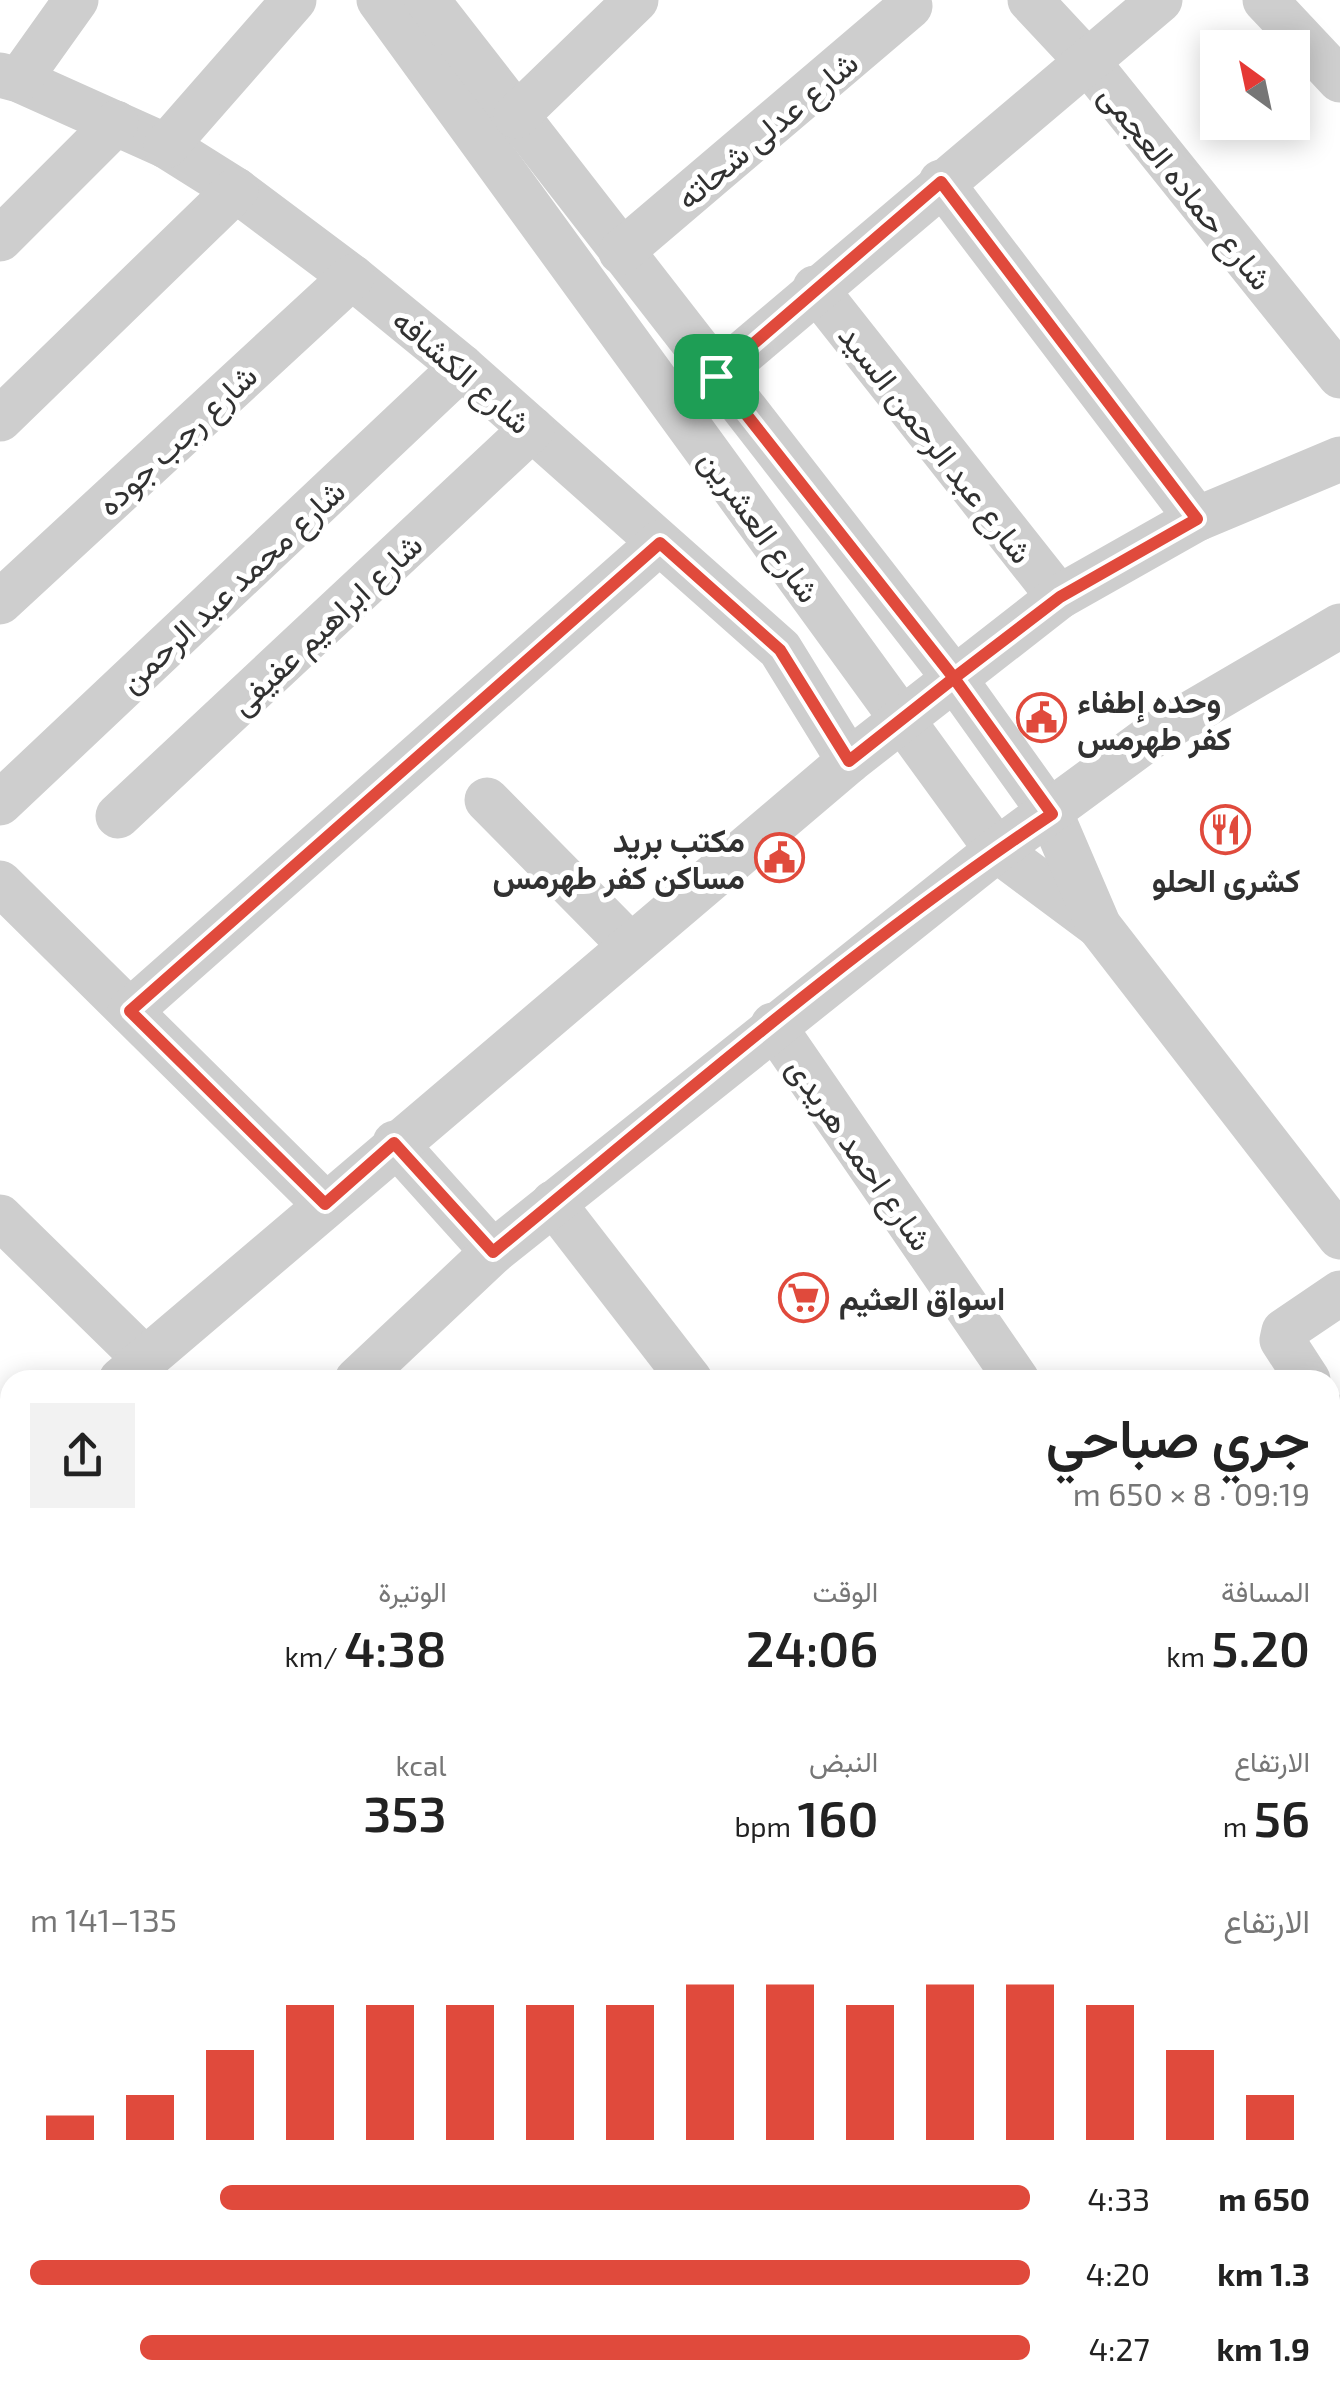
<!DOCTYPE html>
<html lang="ar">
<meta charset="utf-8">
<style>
:root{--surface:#fff;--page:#f2f2f2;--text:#222;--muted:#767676;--accent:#e04a3c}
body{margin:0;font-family:"Exo 2",Vazirmatn,sans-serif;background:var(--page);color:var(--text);direction:rtl;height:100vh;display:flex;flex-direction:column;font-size:38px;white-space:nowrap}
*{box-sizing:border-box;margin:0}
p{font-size:32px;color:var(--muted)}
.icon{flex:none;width:55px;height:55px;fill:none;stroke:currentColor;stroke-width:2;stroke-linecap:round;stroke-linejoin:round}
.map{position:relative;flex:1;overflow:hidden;direction:ltr}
.panel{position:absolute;left:0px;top:1370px;width:1340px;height:1038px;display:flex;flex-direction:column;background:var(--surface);border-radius:30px 30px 0 0;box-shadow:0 5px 25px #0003;direction:rtl}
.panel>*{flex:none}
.needle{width:65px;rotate:327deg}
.buttons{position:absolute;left:1200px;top:30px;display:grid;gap:20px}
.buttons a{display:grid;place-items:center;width:110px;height:110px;border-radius:0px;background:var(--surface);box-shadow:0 5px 25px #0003;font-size:50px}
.pin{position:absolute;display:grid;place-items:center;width:85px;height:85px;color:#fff;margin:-42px;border-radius:20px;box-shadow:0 5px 15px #0006}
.round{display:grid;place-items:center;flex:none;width:105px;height:105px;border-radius:0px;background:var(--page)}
.headline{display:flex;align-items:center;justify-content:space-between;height:170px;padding:0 30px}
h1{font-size:55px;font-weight:600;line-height:75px}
.stats{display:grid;grid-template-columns:repeat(3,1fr);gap:15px;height:170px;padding:10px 30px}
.stats div{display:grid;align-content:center}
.stats b{font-size:50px;font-weight:600}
.stats small{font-size:28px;font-weight:400}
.stats p{font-size:28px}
.chart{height:280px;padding:20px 30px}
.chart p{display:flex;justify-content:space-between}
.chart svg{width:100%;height:180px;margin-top:10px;stroke:var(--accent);stroke-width:6}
ul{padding:0 30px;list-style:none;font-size:32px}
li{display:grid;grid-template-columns:160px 120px 1fr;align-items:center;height:75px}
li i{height:25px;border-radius:12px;background:var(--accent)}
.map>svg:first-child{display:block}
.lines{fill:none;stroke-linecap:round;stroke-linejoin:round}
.minor{stroke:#cecece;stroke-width:45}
.route-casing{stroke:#fff;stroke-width:20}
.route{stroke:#e04a3c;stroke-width:12}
.labels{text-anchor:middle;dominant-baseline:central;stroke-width:10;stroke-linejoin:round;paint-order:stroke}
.street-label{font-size:32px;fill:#313131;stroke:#fff}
.poi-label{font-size:32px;font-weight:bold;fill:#313131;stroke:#fff;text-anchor:start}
</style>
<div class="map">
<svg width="1340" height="2406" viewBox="0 0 1340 2406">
<rect width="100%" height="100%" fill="#fff"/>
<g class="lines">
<g class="minor">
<path d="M379,0L997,850L1099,926"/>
<path d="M427,0L954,678L1051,814L1099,926L1340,1237"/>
<path d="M1030,0L1087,61L1340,376"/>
<path d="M1265,0L1340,80"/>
<path d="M0,75L19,80L166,146L236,190L352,277L462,367L780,649L849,761"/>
<path d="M19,80L76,0"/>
<path d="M516,116L636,0"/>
<path d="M166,146L294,0"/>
<path d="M941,182L1197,519"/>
<path d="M0,239L116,123"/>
<path d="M621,252L910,6"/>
<path d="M815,288L1059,597"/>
<path d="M716,376L1160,0"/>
<path d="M0,419L236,190"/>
<path d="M0,602L352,277"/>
<path d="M487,800L630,945"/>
<path d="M0,803L462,367"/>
<path d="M118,816L532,429"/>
<path d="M0,883L325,1204"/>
<path d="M130,1011L659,543"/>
<path d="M773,1025L1017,1380"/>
<path d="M395,1143L493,1252"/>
<path d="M553,1203L690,1380"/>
<path d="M0,1217L145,1359"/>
<path d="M121,1380L849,761L1059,597L1197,519L1340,459"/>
<path d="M357,1380L493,1252L997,850L1152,736L1340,626"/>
<path d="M1308,1380L1282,1340L1284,1331L1340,1293"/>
<path d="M1330,1415L1340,1430"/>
<path d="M0,1484L10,1475"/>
<path d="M0,1541L10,1550"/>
<path d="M1330,1627L1340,1620"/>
<path d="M0,1712L10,1704"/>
<path d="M1330,1829L1340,1843"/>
<path d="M0,2028L10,2042"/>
<path d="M1330,2214L1340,2227"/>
<path d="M0,2355L10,2368"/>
<path d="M31,2398L38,2406"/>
<path d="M1011,2398L1024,2406"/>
<path d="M1184,2398L1191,2406"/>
<path d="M79,2406L90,2398"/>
<path d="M424,2406L434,2398"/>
<path d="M826,2406L838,2398"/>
</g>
</g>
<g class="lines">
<defs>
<path id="route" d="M716,376L954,678L849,761L780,650L660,543L130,1011L325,1204L394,1143L493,1252C674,1103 857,944 1052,814L954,678L1060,597L1197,519L941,182L716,376"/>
</defs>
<use href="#route" class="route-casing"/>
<use href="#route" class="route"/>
</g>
<defs>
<symbol id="civic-ring" viewBox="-11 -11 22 22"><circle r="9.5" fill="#fff" stroke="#e04a3c" stroke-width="1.5"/><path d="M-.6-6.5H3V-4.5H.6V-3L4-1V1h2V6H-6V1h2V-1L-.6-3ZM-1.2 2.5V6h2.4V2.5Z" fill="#e04a3c"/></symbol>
<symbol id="restaurant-ring" viewBox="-11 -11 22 22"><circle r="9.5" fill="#fff" stroke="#e04a3c" stroke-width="1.5"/><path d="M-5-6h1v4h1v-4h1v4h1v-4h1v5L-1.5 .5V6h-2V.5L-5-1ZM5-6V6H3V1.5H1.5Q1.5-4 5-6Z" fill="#e04a3c"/></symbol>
<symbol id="supermarket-ring" viewBox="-11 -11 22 22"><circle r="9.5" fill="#fff" stroke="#e04a3c" stroke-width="1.5"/><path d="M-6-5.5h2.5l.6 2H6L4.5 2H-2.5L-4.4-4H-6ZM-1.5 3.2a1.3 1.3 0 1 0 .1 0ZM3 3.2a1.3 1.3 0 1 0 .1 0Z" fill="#e04a3c"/></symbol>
</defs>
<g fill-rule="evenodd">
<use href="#civic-ring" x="1014" y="690" width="55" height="55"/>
<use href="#restaurant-ring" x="1198" y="802" width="55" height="55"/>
<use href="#civic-ring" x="752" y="830" width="55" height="55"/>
<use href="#supermarket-ring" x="776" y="1270" width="55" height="55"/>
</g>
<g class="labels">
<g class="street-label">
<text transform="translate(766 129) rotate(-40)">شارع عدلى شحاته</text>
<text transform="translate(1187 186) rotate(51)">شارع حماده العجمى</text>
<text transform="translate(463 370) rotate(41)">شارع الكشافه</text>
<text transform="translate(176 439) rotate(-43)">شارع رجب جوده</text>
<text transform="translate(937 443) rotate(52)">شارع عبد الرحمن السيد</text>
<text transform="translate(761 525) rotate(54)">شارع العشرين</text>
<text transform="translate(231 585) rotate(-43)">شارع محمد عبد الرحمن</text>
<text transform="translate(325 623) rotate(-43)">شارع ابراهيم عفيفى</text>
<text transform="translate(861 1153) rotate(55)">شارع احمد هريدى</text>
</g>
<g class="poi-label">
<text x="1077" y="700">وحده إطفاء<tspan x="1077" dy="37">كفر طهرمس</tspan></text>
<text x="745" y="839" text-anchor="end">مكتب بريد<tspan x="745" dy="37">مساكن كفر طهرمس</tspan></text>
<text x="1226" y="879" text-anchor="middle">كشرى الحلو</text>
<text x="839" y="1297">اسواق العثيم</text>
</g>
</g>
</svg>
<div class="buttons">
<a><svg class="needle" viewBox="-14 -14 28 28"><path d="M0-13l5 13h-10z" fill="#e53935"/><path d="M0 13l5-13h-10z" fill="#767676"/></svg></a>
</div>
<div class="pin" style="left:716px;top:376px;background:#1e9e55"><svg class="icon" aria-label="arrive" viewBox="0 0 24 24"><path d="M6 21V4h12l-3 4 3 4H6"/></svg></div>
<section class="panel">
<div class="headline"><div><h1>جري صباحي</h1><p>09:19 · 8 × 650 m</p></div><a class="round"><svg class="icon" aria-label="share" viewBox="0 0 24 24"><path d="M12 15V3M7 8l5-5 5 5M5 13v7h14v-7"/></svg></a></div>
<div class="stats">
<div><p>المسافة</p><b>5.20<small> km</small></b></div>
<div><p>الوقت</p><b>24:06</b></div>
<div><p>الوتيرة</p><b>4:38<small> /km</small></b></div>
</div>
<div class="stats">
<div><p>الارتفاع</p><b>56<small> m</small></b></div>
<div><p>النبض</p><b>160<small> bpm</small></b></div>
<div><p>kcal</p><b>353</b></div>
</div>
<div class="chart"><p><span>الارتفاع</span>135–141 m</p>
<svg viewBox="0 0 160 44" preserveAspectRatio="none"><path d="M5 44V38M15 44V33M25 44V22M35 44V11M45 44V11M55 44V11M65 44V11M75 44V11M85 44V6M95 44V6M105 44V11M115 44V6M125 44V6M135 44V11M145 44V22M155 44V33"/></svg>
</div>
<ul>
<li><b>650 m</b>4:33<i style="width:81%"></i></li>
<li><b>1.3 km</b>4:20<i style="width:100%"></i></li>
<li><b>1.9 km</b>4:27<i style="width:89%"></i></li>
</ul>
</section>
</div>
